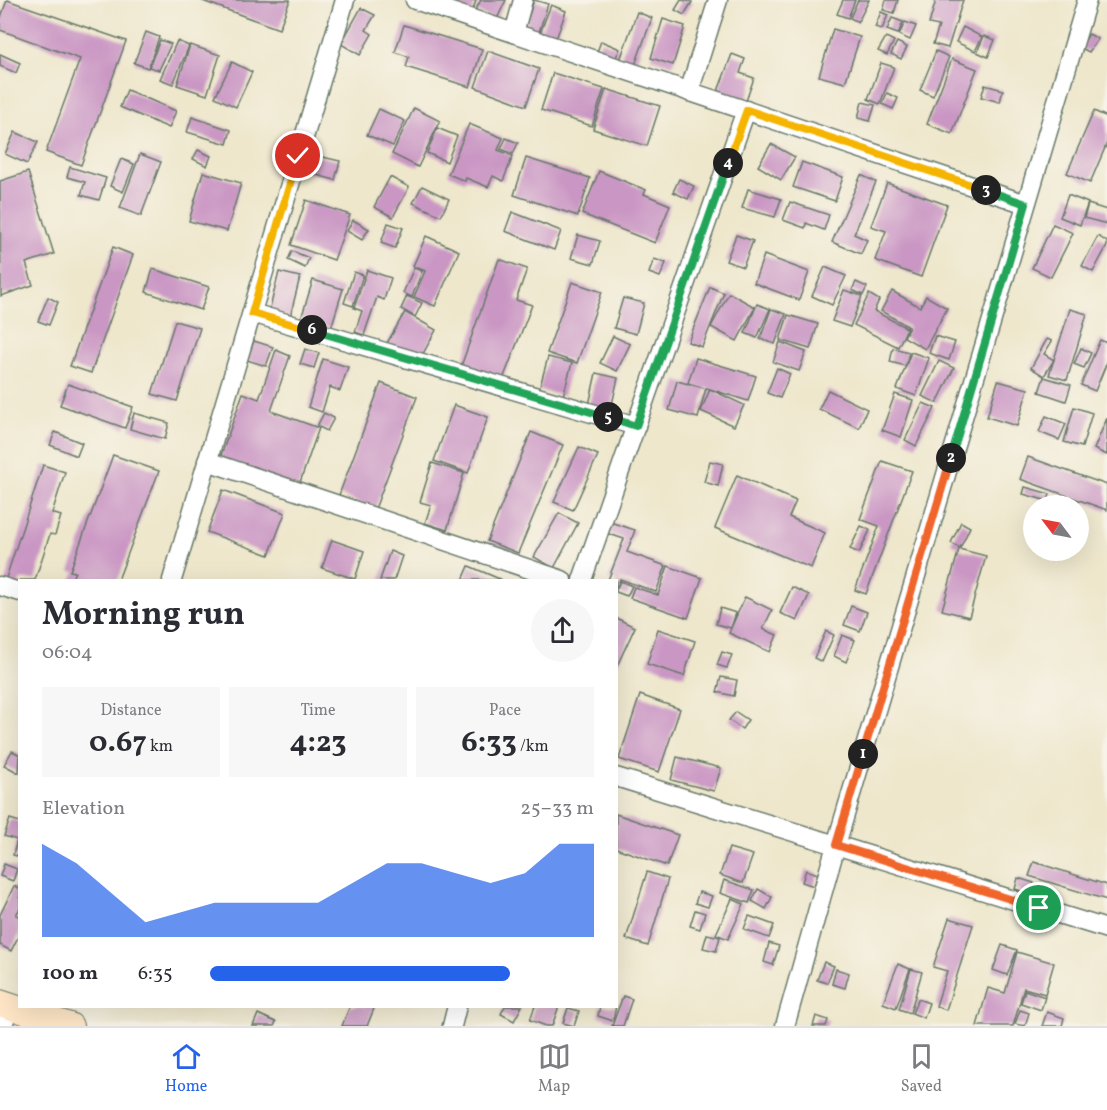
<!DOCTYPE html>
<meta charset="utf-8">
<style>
:root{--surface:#fff;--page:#f7f7f7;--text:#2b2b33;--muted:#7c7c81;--line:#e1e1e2;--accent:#2563eb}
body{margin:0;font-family:Vollkorn,serif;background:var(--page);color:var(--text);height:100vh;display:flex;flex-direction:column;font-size:22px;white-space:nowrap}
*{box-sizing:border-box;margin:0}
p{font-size:20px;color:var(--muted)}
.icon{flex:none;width:33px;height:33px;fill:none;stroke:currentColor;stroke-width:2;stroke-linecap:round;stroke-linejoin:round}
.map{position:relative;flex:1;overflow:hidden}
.details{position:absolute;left:18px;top:579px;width:600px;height:429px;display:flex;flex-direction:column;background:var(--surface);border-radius:0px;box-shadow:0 6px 24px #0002}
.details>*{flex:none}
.needle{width:39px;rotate:302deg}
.buttons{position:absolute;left:1023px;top:495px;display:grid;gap:12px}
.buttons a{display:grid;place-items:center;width:66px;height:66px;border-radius:50%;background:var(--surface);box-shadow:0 6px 24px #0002;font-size:30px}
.pin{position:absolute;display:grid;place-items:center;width:51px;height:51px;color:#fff;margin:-26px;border:3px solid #fff;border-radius:50%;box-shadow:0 2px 6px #0007}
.km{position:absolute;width:30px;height:30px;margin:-15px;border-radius:50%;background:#222;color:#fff;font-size:16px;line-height:30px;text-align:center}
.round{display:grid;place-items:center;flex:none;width:63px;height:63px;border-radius:32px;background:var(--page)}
.headline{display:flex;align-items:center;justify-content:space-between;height:102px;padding:0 24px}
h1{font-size:33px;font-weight:700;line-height:45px}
.stats{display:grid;grid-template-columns:repeat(3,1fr);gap:9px;height:102px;padding:6px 24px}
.stats div{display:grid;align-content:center;border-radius:0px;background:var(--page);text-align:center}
.stats b{font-size:30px;font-weight:700}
.stats small{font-size:16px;font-weight:400}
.stats p{font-size:16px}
.chart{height:168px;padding:12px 24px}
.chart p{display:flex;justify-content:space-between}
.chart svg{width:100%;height:108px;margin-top:6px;fill:var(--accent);opacity:.7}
ul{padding:0 24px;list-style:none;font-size:20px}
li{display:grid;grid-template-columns:96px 72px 1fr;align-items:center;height:45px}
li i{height:15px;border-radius:8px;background:var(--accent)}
.dock{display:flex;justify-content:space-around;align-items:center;height:84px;border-top:2px solid var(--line);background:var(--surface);font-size:16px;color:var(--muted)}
.dock a{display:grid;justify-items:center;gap:3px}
.dock .active{color:var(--accent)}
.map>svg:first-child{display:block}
.building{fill:#ca97c4}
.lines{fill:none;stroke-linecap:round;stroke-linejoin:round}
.minor-casing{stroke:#677869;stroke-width:21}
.secondary-casing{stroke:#677869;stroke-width:28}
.minor{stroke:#fff;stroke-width:18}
.secondary{stroke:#fde5c5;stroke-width:26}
.split-1-casing{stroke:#fff;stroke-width:12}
.split-2-casing{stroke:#fff;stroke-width:12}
.split-3-casing{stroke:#fff;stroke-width:12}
.split-4-casing{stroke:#fff;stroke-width:12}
.split-5-casing{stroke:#fff;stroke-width:12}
.split-6-casing{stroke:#fff;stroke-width:12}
.split-7-casing{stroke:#fff;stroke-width:12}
.split-1{stroke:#f0652b;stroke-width:8}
.split-2{stroke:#f0652b;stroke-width:8}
.split-3{stroke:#22a559;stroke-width:8}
.split-4{stroke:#f5b400;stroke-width:8}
.split-5{stroke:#22a559;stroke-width:8}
.split-6{stroke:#22a559;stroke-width:8}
.split-7{stroke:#f5b400;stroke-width:8}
</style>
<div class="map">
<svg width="1107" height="1026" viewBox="0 0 1107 1026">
<rect width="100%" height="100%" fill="#f7f3e8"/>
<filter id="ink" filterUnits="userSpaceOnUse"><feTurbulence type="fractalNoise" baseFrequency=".0167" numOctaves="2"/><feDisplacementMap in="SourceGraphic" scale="12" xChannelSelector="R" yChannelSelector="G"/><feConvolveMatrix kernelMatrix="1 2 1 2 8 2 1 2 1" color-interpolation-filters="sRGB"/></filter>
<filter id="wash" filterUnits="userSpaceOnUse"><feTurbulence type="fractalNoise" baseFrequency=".008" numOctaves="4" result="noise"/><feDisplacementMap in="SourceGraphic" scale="24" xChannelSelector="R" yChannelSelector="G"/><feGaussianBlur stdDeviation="1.35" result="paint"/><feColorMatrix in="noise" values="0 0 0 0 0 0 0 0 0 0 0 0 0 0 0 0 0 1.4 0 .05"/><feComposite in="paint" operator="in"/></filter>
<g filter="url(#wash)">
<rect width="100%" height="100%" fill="#eee7cc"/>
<g id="blocks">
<g class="building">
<path d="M7,0L126,41L81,165L46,152L80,59L0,30V20Z"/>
<path d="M200,0H290L279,29Z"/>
<path d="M456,0H476L472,13L454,7Z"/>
<path d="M481,0H506L496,21L475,11Z"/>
<path d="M534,0L548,4L538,35L524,30Z"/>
<path d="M681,0L692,2L684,15L675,10Z"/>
<path d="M843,0H855L848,18L837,14Z"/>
<path d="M858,0H869L858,22L850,18Z"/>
<path d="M886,0H898L894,13L883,10Z"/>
<path d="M936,0H963L948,48L933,44L939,26L929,24Z"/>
<path d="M551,5L566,11L556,39L540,33Z"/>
<path d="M361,8L375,15L366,30L372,34L360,55L341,44Z"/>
<path d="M637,12L652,18L635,65L620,60Z"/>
<path d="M881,12L888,15L882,29L875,27Z"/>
<path d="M892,18L903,22L898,34L887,30Z"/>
<path d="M663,19L685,26L673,65L651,58Z"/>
<path d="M905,22L916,26L910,40L899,35Z"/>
<path d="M404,25L482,49L470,87L406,67L409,57L395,52Z"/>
<path d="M963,27L982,37L975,51L956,42Z"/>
<path d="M833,29L860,37L845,83L819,76Z"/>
<path d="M146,32L159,37L148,68L134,63Z"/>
<path d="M1089,34L1098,39L1089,52L1081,48Z"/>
<path d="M984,36L995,40L988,57L977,52Z"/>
<path d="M886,37L894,41L887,55L878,51Z"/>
<path d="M160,40L171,44L159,70L149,67Z"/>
<path d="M177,41L189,46L173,84L160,79Z"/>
<path d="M601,41L620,49L615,59L597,52Z"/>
<path d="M897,42L907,47L901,59L891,54Z"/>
<path d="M190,45L220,55L207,95L177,85Z"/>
<path d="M488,51L539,69L526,106L475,87Z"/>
<path d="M936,51L949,57L933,96L920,90Z"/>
<path d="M0,54L20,63L16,73L0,66Z"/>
<path d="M732,54L745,59L740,73L754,78L746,101L718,91Z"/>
<path d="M952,59L977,69L952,134L927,124Z"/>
<path d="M232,62L252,72L236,107L215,97Z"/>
<path d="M881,63L894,67L880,104L868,99Z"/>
<path d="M553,73L604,89L592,126L541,110Z"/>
<path d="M985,85L1003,90L1000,102L981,97Z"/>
<path d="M606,89L660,106L647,146L593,129Z"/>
<path d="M127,90L176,111L169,128L120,107Z"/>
<path d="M887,93L898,98L893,109L882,104Z"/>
<path d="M862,102L875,105L870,121L858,118Z"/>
<path d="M414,108L440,121L418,167L392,154Z"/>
<path d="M379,109L405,121L393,146L367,135Z"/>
<path d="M1094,111L1107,117V143L1090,183L1067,173Z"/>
<path d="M192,117L231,130L227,144L187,132Z"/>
<path d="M469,124L503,138L498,150L513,156L503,181L493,176L488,187L466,178L465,181L448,174Z"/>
<path d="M437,128L457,136L447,162L427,153Z"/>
<path d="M15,132L38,142L27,164L5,154Z"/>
<path d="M506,138L518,143L513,154L501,149Z"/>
<path d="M771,144L795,157L781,180L758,166Z"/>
<path d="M198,150L211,156L207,166L193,159Z"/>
<path d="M140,154L161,162L141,216L120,208Z"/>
<path d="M314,155L340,161L335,180L309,173Z"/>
<path d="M526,158L590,178L578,216L514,195Z"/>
<path d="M121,159L134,164L123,192L110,186Z"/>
<path d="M802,162L843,177L835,201L793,187Z"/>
<path d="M70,167L106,178L99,200L81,195L85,182L67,177Z"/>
<path d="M599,171L646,190L644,194L670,205L655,243L582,214Z"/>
<path d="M28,172L54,254L26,263L33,285L1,296L0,181Z"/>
<path d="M203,172L241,183L227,231L189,221Z"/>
<path d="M861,175L876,182L854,234L867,240L861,254L832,242Z"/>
<path d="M390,177L409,187L393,217L374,207Z"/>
<path d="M679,179L694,186L688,199L673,192Z"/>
<path d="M887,183L947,205L921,277L875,260L886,231L871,226Z"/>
<path d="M422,186L449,199L441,216L413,203Z"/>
<path d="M748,189L781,199L775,217L742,208Z"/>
<path d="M1068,195L1088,203L1080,225L1060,217Z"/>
<path d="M306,200L350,215L334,260L291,245Z"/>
<path d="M790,202L829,215L824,230L806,223L805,228L783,220Z"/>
<path d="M1088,204L1107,210V224L1084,218Z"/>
<path d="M512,212L561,231L554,250L505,231Z"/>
<path d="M353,220L369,229L362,240L347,231Z"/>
<path d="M388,223L403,228L395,248L381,243Z"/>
<path d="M1053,224L1073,233L1051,277L1032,268Z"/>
<path d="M578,235L600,241L593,264L571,258Z"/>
<path d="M736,235L753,241L743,267L726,261Z"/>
<path d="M426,236L459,251L435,306L414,297L425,271L413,266Z"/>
<path d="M1098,236L1107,242V246L1093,272L1082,266Z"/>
<path d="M113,247L133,255L91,373L70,366Z"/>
<path d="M292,251L309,258L305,268L288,260Z"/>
<path d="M764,255L809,272L799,300L754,283Z"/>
<path d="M499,259L527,269L516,300L532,305L500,387L459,372Z"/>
<path d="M654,259L666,263L660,277L649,273Z"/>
<path d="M825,267L846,276L832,305L812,296Z"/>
<path d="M414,268L422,271L412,297L403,293Z"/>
<path d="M153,269L209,287L201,310L146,292Z"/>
<path d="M367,270L391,278L384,300L377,297L364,335L355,332L362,311L354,308Z"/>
<path d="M279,272L300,277L290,317L269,312Z"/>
<path d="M354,272L363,275L353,306L344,303Z"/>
<path d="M313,280L343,289L331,328L301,319Z"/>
<path d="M572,282L602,292L577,363L547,353Z"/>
<path d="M856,282L867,287L863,295L852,290Z"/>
<path d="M710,287L724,293L702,347L688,342Z"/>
<path d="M844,290L862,296L850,327L832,321Z"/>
<path d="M892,291L920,307L926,296L947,308L925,349L904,337L909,327L881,311Z"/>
<path d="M729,293L755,307L737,341L711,327Z"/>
<path d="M869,294L879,300L874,311L907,328L898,347L854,325Z"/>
<path d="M407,296L422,303L415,317L401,309Z"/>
<path d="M48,297L58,302L49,325L38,321Z"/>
<path d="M623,298L644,303L636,334L614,328Z"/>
<path d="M757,304L770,309L757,338L745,333Z"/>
<path d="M771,309L786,314L775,344L760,339Z"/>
<path d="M1070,309L1087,314L1067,380L1049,375Z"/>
<path d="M405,312L436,330L419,361L387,343Z"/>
<path d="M788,315L818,324L810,349L780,340Z"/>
<path d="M175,321L200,328L177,401L152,394Z"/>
<path d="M613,336L630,344L617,371L600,363Z"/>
<path d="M935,336L955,342L949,360L929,353Z"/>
<path d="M1047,339L1052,341L1044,354L1054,360L1044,376L1031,368Z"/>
<path d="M1100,340L1107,343V362L1095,391L1081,385Z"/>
<path d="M254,341L273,347L266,366L247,360Z"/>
<path d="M780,342L806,352L799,371L773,362Z"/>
<path d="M893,348L909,352L906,366L890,362Z"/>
<path d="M1081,348L1091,353L1084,368L1074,364Z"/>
<path d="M305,349L319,353L314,368L300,364Z"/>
<path d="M276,350L290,356L271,411L319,428L298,488L219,461L243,393L259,399Z"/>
<path d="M911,352L929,358L916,396L897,389Z"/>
<path d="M548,357L572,363L563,396L539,390Z"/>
<path d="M696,358L756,376L748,401L710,389L744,405L734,426L701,411L710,389L706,388L698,418L669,410L677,381L704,388L688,383Z"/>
<path d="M323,359L348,367L340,391L330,387L322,412L308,407Z"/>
<path d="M939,361L954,368L937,403L922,396Z"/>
<path d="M777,368L790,374L780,398L767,393Z"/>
<path d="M596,373L618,378L611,409L589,405Z"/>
<path d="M1044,377L1071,385L1066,401L1039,392Z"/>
<path d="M998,381L1028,389L1017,426L987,417Z"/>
<path d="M381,383L417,397L375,509L339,495Z"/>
<path d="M68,384L133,407L125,428L60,405Z"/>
<path d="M828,390L867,409L859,428L819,409Z"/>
<path d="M895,394L913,400L901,437L882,430Z"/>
<path d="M923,403L935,408L916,446L905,440Z"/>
<path d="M454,405L488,417L468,473L434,461Z"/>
<path d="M1074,407L1092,413L1082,447L1064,442Z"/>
<path d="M134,413L169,423L165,439L130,429Z"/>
<path d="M324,413L334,418L327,431L317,426Z"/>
<path d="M1046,416L1066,424L1059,440L1039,432Z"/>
<path d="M1107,418V455L1094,449Z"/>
<path d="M55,432L82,443L77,456L50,445Z"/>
<path d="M531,432L563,445L518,553L487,541Z"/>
<path d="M579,447L598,455L573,510L554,502Z"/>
<path d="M113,455L159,471L118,580H71L75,572L70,571Z"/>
<path d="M1028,457L1107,485V510L1020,479Z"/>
<path d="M710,461L723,464L718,486L704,482Z"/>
<path d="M882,461L912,471L866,594L855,590L879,526L860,519Z"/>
<path d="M432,463L464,473L447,530L425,523L431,505L420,502Z"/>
<path d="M43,465L65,472L52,513L61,516L55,535L50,534L35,580H20V586L5,581Z"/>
<path d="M737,475L796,501L789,517L825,533L811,568L715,528Z"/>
<path d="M1025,487L1050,494L1048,501L1023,494Z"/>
<path d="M223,490L285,513L269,555L207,532Z"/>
<path d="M559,513L578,523L554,568L534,557Z"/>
<path d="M610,522L635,530L627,552L666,566L656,592L620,579L617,588L620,581L632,586L627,596L616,592V580H608L624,539L606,533Z"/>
<path d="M961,522L970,527L960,548L951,543Z"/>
<path d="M861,526L870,530L859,553L850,549Z"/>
<path d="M332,540L364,551L355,579L322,568Z"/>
<path d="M959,549L986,556L969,617L942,610Z"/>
<path d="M390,551L402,556L394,580H380Z"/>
<path d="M469,566L502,580H463Z"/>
<path d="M668,566L702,578L688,618L630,598L634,587L658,595Z"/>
<path d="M792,587L809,595L797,621L780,613Z"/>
<path d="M745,597L772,610L763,629L777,635L770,652L729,633L731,628L716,624L720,608L736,613L731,628Z"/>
<path d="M851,606L867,612L860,631L844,625Z"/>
<path d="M616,618L635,627L616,668Z"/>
<path d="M658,629L695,641L684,676L647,664Z"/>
<path d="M826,631L834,635L822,662L814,658Z"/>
<path d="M842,635L855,640L846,662L834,656Z"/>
<path d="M722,652L732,655L727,668L717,665Z"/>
<path d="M721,677L737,680L734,696L717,692Z"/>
<path d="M640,695L680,709L659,772L619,759Z"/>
<path d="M736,712L748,720L742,729L729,720Z"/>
<path d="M12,751L20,755L19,773L4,765Z"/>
<path d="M677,757L721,768L714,791L671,780Z"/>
<path d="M616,814L678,835L667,866L616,848Z"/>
<path d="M10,819L20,822V857L13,855L17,840L4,836Z"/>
<path d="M729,848L753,855L743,883L720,875Z"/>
<path d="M1034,862L1107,885V900L1029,876Z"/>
<path d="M4,864L17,869L13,881L0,876Z"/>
<path d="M806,870L818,874L814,886L802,882Z"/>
<path d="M647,872L668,879L648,946L626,939Z"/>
<path d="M1018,878L1034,883L1031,894L1015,889Z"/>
<path d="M724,880L754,890L749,903L720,893Z"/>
<path d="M14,886L20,889V908L16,915L20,916V933L11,951L0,945V915Z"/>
<path d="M758,889L772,897L766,909L752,901Z"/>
<path d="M699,892L712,896L708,907L695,903Z"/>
<path d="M732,899L744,904L728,939L716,934Z"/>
<path d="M695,910L705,913L700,929L690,926Z"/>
<path d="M749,916L774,925L769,938L744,929Z"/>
<path d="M949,918L973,925L946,1010L936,1006L947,971L933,967Z"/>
<path d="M707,934L720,937L716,951L703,948Z"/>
<path d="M769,943L779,946L773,965L764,962Z"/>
<path d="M1002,945L1017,950L1007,975L993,970Z"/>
<path d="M1017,952L1054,963L1045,994L1024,988L1013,1026H977L988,988L1005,993Z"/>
<path d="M824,962L834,966L827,983L817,980Z"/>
<path d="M898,964L910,969L896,1008L883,1003Z"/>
<path d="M836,969L849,973L845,988L832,984Z"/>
<path d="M911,969L922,972L910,1013L899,1009Z"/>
<path d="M1025,990L1045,997L1041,1010L1021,1003Z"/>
<path d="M623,996L632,999L623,1026H612Z"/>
<path d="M918,999L929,1003L924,1018L912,1013Z"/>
<path d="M350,1006H375L367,1026H342Z"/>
<path d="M505,1006H522L514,1021L501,1014Z"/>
<path d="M535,1006H559L552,1026H546L530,1020Z"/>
<path d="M600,1006H616L613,1021L598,1016Z"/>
<path d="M568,1008L579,1011L574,1026L563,1023Z"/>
<path d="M1020,1010L1029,1013L1025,1026L1015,1024Z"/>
<path d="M1047,1012L1064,1018L1062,1026H1042Z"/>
<path d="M258,1014L276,1022L274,1026H253Z"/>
<path d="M816,1016L828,1020L826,1026H813Z"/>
</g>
</g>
</g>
<g filter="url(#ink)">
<use href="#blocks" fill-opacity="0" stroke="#677869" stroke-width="1.5"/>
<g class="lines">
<defs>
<g id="minor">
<path d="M415,0L1026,204"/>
<path d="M514,33L523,0"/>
<path d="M689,92L718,0"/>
<path d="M252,313L636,426"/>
<path d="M207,461L562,580"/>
<path d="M172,580L345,0"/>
<path d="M582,580L746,110"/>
<path d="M0,586L20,592"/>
<path d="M616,777L1107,929"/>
<path d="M3,1026L9,1006"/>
<path d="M452,1026L457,1006"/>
<path d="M785,1026L836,845L1087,0"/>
</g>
<path id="secondary" d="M0,1003L70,1026"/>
</defs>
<use href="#minor" class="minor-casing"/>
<use href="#secondary" class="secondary-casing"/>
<use href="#minor" class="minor"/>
<use href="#secondary" class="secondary"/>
</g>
</g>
<g class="lines" filter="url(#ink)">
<defs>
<path id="split-1" d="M863,754L836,845L1039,908"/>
<path id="split-2" d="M863,754L951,458"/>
<path id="split-3" d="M951,458L1026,204L986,190"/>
<path id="split-4" d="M728,163L747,110L986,190"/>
<path id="split-5" d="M608,417L636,426L728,163"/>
<path id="split-6" d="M312,330L608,417"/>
<path id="split-7" d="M298,156L252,313L312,330"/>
</defs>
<use href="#split-1" class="split-1-casing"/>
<use href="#split-2" class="split-2-casing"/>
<use href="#split-3" class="split-3-casing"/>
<use href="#split-4" class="split-4-casing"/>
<use href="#split-5" class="split-5-casing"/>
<use href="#split-6" class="split-6-casing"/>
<use href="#split-7" class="split-7-casing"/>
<use href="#split-1" class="split-1"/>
<use href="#split-2" class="split-2"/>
<use href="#split-3" class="split-3"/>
<use href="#split-4" class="split-4"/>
<use href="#split-5" class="split-5"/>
<use href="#split-6" class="split-6"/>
<use href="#split-7" class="split-7"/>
</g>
</svg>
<div class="buttons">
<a><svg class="needle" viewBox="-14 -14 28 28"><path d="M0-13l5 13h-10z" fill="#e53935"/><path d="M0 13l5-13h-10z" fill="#7c7c81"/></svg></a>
</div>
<div class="pin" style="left:1039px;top:908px;background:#1e9e55"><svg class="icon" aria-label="arrive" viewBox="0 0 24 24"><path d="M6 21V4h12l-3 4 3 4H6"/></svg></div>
<div class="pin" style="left:298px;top:156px;background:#d93025"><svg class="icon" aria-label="check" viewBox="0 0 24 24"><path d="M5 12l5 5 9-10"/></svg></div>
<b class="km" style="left:863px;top:754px">1</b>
<b class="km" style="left:951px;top:458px">2</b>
<b class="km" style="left:986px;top:190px">3</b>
<b class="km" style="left:728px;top:163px">4</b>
<b class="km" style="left:608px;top:417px">5</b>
<b class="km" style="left:312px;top:330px">6</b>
<section class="details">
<div class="headline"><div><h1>Morning run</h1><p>06:04</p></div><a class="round"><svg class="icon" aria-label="share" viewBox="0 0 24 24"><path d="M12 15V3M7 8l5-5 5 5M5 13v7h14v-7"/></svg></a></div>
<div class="stats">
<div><p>Distance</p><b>0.67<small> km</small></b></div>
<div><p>Time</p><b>4:23</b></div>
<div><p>Pace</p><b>6:33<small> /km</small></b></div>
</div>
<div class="chart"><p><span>Elevation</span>25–33 m</p>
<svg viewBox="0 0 160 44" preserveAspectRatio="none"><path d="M0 44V6L10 14L20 26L30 38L40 34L50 30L60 30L70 30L80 30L90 22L100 14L110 14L120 18L130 22L140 18L150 6L160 6V44z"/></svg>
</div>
<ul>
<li><b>100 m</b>6:35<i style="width:78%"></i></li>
</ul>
</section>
</div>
<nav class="dock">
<a class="active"><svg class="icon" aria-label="home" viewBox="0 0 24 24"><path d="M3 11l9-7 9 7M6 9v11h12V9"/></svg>Home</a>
<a><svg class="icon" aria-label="map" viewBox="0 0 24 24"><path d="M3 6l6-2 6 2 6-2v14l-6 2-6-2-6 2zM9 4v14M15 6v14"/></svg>Map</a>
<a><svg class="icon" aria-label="saved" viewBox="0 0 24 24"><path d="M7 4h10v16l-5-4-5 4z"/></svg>Saved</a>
</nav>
